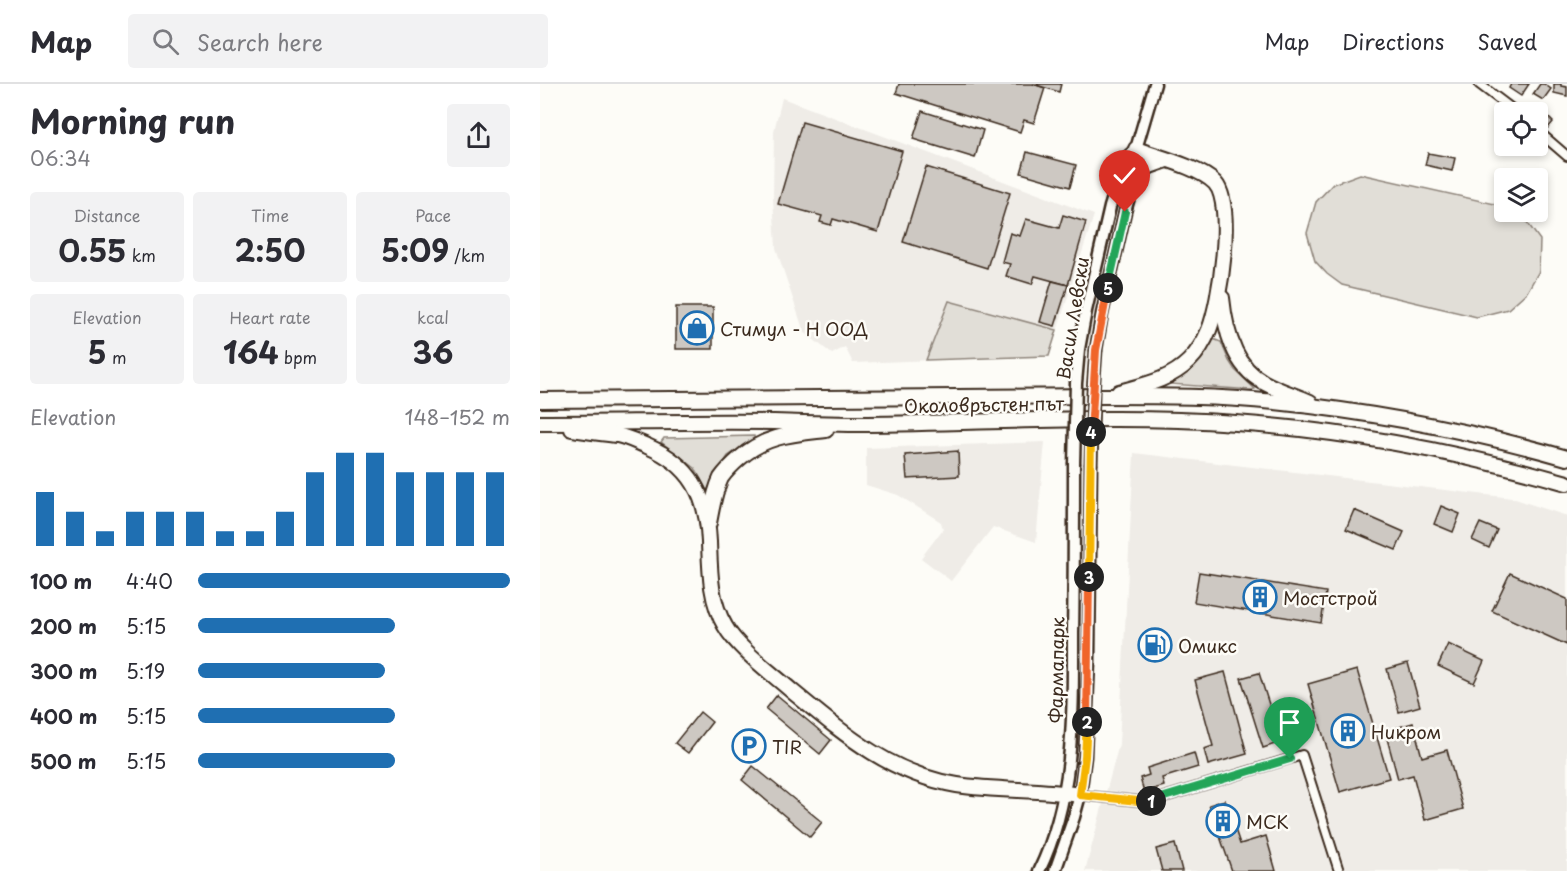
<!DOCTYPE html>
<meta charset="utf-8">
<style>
:root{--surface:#fff;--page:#f2f2f3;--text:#2b2b33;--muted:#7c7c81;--line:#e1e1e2;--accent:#1f6fb2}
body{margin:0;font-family:"Playpen Sans",sans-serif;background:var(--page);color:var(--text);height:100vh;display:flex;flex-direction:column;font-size:22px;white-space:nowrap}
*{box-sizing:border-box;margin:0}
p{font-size:20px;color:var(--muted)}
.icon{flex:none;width:33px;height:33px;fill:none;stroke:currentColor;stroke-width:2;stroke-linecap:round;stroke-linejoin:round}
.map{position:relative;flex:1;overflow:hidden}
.details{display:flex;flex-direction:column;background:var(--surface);width:540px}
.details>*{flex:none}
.fabs{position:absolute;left:954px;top:18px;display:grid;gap:12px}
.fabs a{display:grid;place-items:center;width:54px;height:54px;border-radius:6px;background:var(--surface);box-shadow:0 3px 9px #0003;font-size:30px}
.pin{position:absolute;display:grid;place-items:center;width:51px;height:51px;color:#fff;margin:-62px -26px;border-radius:50% 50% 50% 0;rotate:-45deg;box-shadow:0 0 6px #0007}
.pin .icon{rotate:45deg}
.km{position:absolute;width:30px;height:30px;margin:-15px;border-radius:50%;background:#222;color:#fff;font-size:16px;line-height:30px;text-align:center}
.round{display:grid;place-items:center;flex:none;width:63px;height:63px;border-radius:6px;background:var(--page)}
.overview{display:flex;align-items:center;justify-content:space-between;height:102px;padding:0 30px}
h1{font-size:33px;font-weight:700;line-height:45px}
.metrics{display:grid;grid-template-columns:repeat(3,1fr);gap:9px;height:102px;padding:6px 30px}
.metrics div{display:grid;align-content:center;border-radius:6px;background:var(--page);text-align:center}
.metrics b{font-size:30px;font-weight:700}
.metrics small{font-size:16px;font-weight:400}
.metrics p{font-size:16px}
.chart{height:168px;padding:12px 30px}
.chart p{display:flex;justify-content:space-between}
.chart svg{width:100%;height:108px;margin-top:6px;stroke:var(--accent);stroke-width:6}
ul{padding:0 30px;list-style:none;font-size:20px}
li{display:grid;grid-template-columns:96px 72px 1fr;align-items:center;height:45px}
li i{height:15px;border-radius:8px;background:var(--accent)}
header{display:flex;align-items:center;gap:36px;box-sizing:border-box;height:84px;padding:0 30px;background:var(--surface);border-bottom:2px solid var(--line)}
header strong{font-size:28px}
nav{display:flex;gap:33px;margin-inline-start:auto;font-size:21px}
.search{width:420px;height:54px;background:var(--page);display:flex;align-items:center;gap:15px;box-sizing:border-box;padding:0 21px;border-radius:6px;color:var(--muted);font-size:22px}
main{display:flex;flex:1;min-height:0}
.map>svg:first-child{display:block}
.built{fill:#efece7}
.green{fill:#e1ded7;stroke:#8e847a;stroke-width:1.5}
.building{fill:#cdc8c2;stroke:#3b2a1e;stroke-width:1.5}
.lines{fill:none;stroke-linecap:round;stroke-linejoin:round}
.street-casing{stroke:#3b2a1e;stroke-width:12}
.secondary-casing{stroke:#3b2a1e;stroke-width:15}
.highway-casing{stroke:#3b2a1e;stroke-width:18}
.street{stroke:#fdfcf7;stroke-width:8}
.secondary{stroke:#fdfcf7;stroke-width:10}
.highway{stroke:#fdfcf7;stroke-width:14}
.secondary-bridge-casing{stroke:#3b2a1e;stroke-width:15;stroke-linecap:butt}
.secondary-bridge{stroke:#fdfcf7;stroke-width:10}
.split-1-casing{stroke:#fff;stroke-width:12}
.split-2-casing{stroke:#fff;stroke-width:12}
.split-3-casing{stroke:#fff;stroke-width:12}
.split-4-casing{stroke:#fff;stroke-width:12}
.split-5-casing{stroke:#fff;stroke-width:12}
.split-6-casing{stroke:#fff;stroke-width:12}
.split-1{stroke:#22a559;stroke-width:8}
.split-2{stroke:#f5b400;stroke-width:8}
.split-3{stroke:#f0652b;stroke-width:8}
.split-4{stroke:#f5b400;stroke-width:8}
.split-5{stroke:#f0652b;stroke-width:8}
.split-6{stroke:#22a559;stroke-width:8}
.labels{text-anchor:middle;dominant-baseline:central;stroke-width:5;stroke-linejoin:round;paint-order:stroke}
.street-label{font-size:18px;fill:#3b2a1e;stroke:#fdfcf7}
.poi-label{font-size:18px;fill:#3b2a1e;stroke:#fdfcf7;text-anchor:start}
</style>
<header>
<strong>Map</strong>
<div class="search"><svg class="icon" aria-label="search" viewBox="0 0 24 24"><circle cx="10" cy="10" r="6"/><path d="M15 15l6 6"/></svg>Search here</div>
<nav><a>Map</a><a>Directions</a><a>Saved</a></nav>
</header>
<main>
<section class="details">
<div class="overview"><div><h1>Morning run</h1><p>06:34</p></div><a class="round"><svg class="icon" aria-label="share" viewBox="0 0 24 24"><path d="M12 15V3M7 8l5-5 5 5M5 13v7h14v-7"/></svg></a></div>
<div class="metrics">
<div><p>Distance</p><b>0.55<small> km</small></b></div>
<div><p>Time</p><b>2:50</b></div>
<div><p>Pace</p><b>5:09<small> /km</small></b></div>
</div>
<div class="metrics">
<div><p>Elevation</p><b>5<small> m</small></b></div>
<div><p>Heart rate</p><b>164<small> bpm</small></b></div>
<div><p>kcal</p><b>36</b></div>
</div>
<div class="chart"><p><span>Elevation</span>148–152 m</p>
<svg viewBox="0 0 160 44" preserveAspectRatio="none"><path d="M5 44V22M15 44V30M25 44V38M35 44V30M45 44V30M55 44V30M65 44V38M75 44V38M85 44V30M95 44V14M105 44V6M115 44V6M125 44V14M135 44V14M145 44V14M155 44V14"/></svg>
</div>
<ul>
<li><b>100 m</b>4:40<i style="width:100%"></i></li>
<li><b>200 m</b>5:15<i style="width:63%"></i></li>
<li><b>300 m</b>5:19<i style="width:60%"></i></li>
<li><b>400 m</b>5:15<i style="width:63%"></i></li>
<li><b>500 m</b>5:15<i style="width:63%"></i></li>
</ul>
</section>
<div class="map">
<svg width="1027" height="787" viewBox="0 0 1027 787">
<rect width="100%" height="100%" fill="#fdfcf7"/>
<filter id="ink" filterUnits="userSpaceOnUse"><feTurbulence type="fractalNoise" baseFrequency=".0167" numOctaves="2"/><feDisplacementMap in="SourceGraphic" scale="12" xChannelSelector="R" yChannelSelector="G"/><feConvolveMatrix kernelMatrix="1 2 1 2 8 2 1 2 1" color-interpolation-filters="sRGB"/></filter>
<g filter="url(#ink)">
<g class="built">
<path d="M242,14L554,131L509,272L313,279L305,263L292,270L264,248L236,164L233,114L234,47Z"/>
<path d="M505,358L496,458L453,443L411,497L381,474L403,445L401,438L358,411L326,401V364Z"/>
<path d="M594,369L972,414L1027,432V787H545L579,660Z"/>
</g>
<g class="green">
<path d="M820,90L964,122V128H974L984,134L1000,156L999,187L987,208L968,225L937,233L802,201L787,190L775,177L767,149L776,118L793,100Z"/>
<path d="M409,217L517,246L509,272L386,276Z"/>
<path d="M673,255L681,258L689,277L695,286L715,305L712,306L630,300L645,290L659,275Z"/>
<path d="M214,352V355L188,372L174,394L167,407L155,384L121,358L124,354Z"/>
</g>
<g class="building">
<path d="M359,0H493L505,4L494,39L484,36L480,48L356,9Z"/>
<path d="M493,0H521L519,8Z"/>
<path d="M971,0H989L981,12L969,4Z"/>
<path d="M1000,0H1004L1011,5L1003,16L993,10Z"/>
<path d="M1014,0H1021V2L1027,3V12L1014,9Z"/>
<path d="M382,27L443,46L435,74L373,55Z"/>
<path d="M1005,30L1013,38L1008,44L1000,37Z"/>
<path d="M262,38L362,67L338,148L293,135L291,141L280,138L282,132L238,120Z"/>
<path d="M487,68L536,81L530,103L481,89Z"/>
<path d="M888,69L915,74L912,87L885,81Z"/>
<path d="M386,83L470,109L447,184L363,158Z"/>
<path d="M523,131L546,138L528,201L495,192L492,200L466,192L470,180L462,178L470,149L480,152L486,135L519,144Z"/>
<path d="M512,197L528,201L515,242L500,238Z"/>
<rect x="136" y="223" width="37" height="42"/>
<path d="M418,367L419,392L367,395L365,371Z"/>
<path d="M901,422L920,430L913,448L894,440Z"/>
<path d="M814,426L864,448L856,466L806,445Z"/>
<path d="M940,439L957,446L949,464L932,456Z"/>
<path d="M659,488L786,508L781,539L654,518Z"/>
<path d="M970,489L1027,515V561L952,527Z"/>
<path d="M908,560L944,577L934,599L898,582Z"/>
<path d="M868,579L880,622L859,628L847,585Z"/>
<path d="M817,586L849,694L800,708L768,600Z"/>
<path d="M685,588L707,670L668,681L664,665L673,662L655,596Z"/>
<path d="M719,589L741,658L723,664L701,594Z"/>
<path d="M237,611L291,656L280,670L226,625Z"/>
<path d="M160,628L172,638L148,669L135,659Z"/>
<path d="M873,639L882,673L907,666L923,725L885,736L873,691L858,695L845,647Z"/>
<path d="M654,669L658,683L622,694L624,702L604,708L600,694L609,691L607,684Z"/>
<path d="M213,682L282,738L270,753L202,696Z"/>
<path d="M685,716L700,760L726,752L736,787H692L669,721Z"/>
<path d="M635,760L642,787H622L616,765Z"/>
</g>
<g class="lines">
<defs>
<g id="street">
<path d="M939,0L976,28"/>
<path d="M998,47L1027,72"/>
<path d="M540,711L608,718L762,671L799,787"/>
</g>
<g id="secondary">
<path d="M539,265L546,227L570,123L585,75L596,65"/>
<path d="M556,266L562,230L585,128L599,78L596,65L615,0"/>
<path d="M499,787C535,713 533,630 533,549C534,493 534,437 534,380"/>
<path d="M515,787L534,733L540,711L545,673L549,578L551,381"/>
</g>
<g id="highway">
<path d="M595,92L610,82L627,76"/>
<path d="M682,214C685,244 693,282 723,298C737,306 754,311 770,318"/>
<path d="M579,308C604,301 630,296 649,277C658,268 664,258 669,246C680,219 695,121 675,99C659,83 617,73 596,65"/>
<path d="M0,316L565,312C622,312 679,312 735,318C833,328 932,347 1027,374"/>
<path d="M0,339C78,339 156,337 234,338C265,339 296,340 327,340C449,339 574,330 696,339C808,347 919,368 1027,399"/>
<path d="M32,345C47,348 62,349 77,351C87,353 97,358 107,362C151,381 167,411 169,458C170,487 170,517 185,542C197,564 234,591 253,608C304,650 350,690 417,701C458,707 499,705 540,711"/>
<path d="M169,439C172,424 174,408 181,394C186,387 193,380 200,374C226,351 253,350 286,346"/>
</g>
</defs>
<use href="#street" class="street-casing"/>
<use href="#secondary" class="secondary-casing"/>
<use href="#highway" class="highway-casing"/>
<use href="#street" class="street"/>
<use href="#secondary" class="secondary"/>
<use href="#highway" class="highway"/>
<defs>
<g id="secondary-bridge">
<path d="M534,380L536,299L539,265"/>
<path d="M551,381L553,309L556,266"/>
</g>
</defs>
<use href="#secondary-bridge" class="secondary-bridge-casing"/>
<use href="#secondary-bridge" class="secondary-bridge"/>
</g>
</g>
<g class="lines" filter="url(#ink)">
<defs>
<path id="split-1" d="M611,717L750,675"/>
<path id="split-2" d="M547,638L545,673L540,711L608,718L611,717"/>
<path id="split-3" d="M547,638L549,493"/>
<path id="split-4" d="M549,493L551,348"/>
<path id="split-5" d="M551,348L556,266L568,204"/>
<path id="split-6" d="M568,204L585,128"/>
</defs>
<use href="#split-1" class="split-1-casing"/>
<use href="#split-2" class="split-2-casing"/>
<use href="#split-3" class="split-3-casing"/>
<use href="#split-4" class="split-4-casing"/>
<use href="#split-5" class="split-5-casing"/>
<use href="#split-6" class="split-6-casing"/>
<use href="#split-1" class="split-1"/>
<use href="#split-2" class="split-2"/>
<use href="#split-3" class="split-3"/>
<use href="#split-4" class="split-4"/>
<use href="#split-5" class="split-5"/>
<use href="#split-6" class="split-6"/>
</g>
<defs>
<symbol id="shop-ring" viewBox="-11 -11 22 22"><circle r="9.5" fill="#fdfcf7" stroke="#1f6fb2" stroke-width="1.5"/><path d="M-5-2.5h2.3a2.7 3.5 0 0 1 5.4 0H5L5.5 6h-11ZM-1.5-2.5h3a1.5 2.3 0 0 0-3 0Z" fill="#1f6fb2"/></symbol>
<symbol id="building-ring" viewBox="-11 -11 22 22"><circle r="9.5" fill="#fdfcf7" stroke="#1f6fb2" stroke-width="1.5"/><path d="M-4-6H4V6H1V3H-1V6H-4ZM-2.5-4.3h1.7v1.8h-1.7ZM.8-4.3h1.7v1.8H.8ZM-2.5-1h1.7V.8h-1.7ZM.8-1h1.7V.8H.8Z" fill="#1f6fb2"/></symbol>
<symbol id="fuel-ring" viewBox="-11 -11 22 22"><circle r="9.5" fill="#fdfcf7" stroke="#1f6fb2" stroke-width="1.5"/><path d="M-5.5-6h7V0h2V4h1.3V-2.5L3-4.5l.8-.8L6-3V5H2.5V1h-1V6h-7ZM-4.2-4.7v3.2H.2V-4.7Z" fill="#1f6fb2"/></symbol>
<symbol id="parking-ring" viewBox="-11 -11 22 22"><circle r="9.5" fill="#fdfcf7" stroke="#1f6fb2" stroke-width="1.5"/><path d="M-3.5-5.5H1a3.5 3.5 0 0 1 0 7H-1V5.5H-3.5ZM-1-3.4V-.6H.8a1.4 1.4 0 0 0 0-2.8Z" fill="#1f6fb2"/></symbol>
</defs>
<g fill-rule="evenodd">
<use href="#shop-ring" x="138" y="225" width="38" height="38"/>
<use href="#building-ring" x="701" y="494" width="38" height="38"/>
<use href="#fuel-ring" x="596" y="542" width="38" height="38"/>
<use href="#building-ring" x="789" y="628" width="38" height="38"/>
<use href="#parking-ring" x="190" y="643" width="38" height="38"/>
<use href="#building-ring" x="664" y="718" width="38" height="38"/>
</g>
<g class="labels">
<g class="street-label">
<text transform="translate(532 234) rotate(-81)">Васил Левски</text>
<text transform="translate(444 320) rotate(-1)">Околовръстен път</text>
<text transform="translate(516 586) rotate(-89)">Фармапарк</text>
</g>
<g class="poi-label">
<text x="180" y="244">Стимул - Н ООД</text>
<text x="743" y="513">Мостстрой</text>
<text x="638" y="561">Омикс</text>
<text x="831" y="647">Никром</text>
<text x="232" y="662">TIR</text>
<text x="706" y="737">МСК</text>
</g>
</g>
</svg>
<div class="fabs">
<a><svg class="icon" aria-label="locate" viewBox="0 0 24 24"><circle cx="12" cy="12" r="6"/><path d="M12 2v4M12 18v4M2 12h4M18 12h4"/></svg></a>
<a><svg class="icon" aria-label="layers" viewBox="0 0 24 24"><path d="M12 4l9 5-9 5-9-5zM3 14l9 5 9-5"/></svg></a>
</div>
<div class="pin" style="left:750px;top:675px;background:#1e9e55"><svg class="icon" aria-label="arrive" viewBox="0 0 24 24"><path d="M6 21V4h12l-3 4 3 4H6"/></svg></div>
<div class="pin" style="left:585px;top:128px;background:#d93025"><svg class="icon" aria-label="check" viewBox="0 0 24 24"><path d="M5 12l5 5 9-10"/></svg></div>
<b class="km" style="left:611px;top:717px">1</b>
<b class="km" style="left:547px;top:638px">2</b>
<b class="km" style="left:549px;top:493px">3</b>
<b class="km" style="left:551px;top:348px">4</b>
<b class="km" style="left:568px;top:204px">5</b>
</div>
</main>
